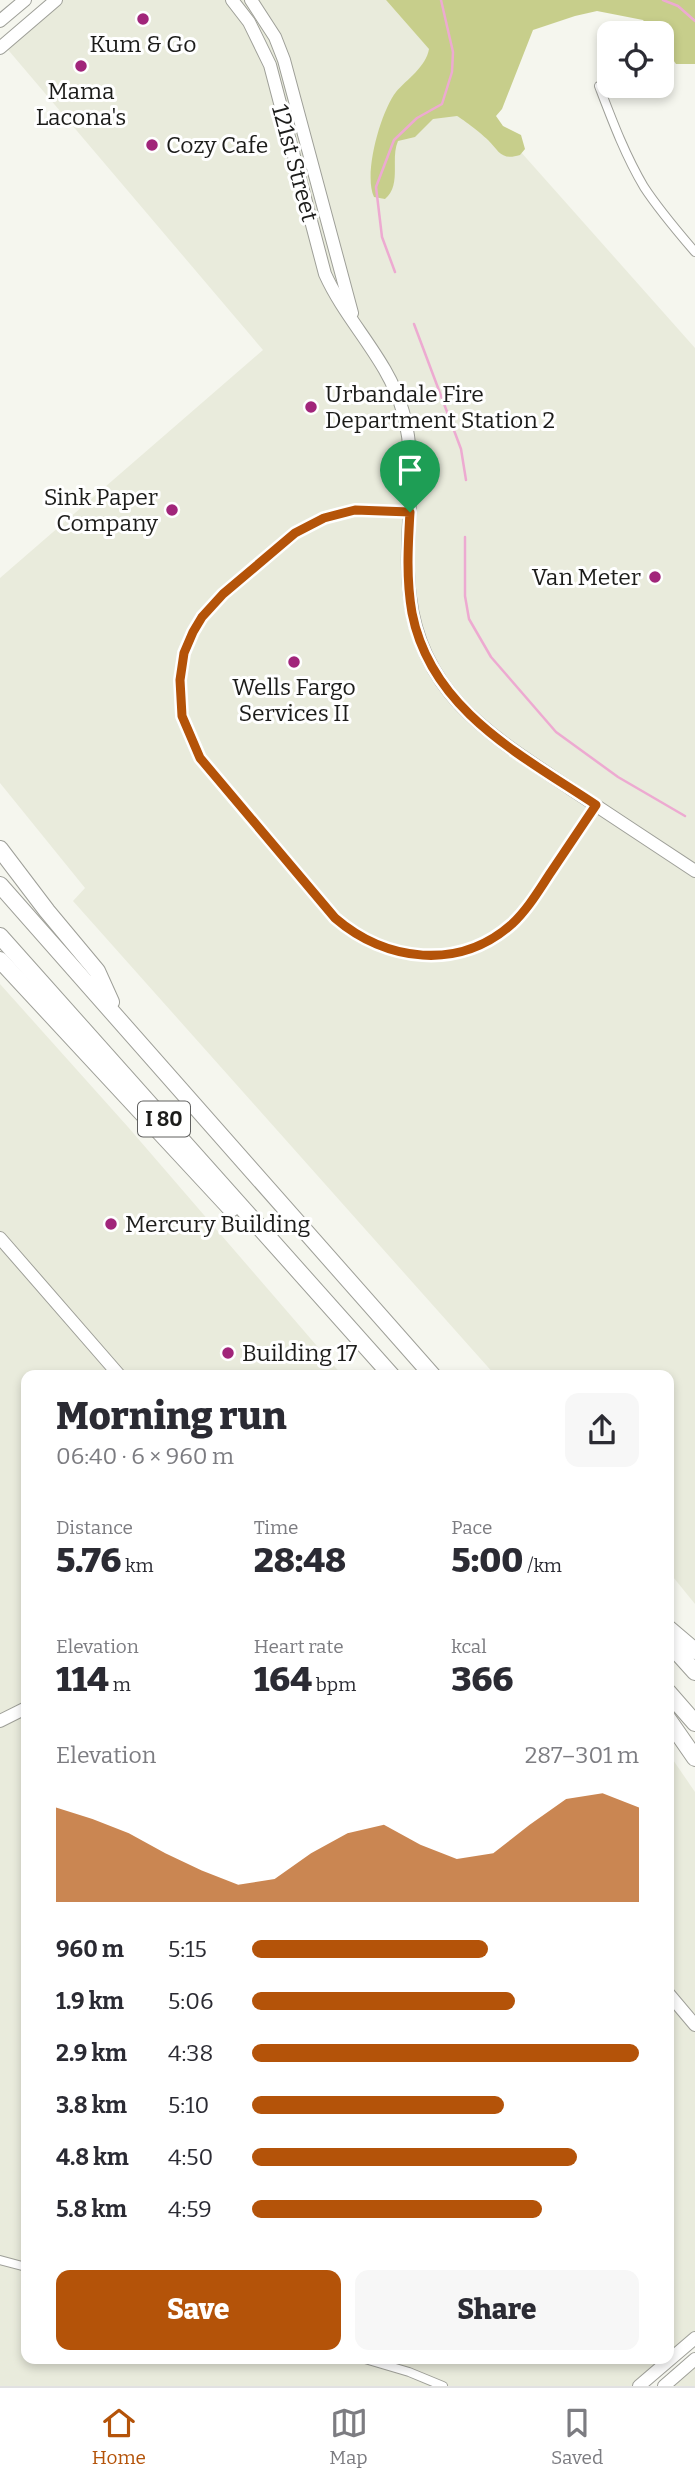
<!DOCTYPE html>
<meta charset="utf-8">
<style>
:root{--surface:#fff;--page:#f7f7f7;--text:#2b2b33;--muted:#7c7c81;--line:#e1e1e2;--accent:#b45309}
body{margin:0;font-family:Bitter,serif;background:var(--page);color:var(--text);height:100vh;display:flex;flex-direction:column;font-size:26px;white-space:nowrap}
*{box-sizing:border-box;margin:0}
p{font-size:23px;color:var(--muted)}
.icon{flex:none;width:38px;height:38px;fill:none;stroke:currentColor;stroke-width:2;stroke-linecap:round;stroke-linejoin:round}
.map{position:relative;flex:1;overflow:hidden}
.drawer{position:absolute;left:21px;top:1370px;width:653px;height:994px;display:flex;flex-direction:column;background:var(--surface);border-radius:14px;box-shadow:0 4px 10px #0003}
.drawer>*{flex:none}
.controls{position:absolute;left:597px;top:21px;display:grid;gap:14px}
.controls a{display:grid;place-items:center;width:77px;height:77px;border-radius:14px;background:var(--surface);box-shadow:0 4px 10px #0003;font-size:35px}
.pin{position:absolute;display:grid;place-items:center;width:60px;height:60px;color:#fff;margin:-72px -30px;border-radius:50% 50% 50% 0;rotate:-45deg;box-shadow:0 0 7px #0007}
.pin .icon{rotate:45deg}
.round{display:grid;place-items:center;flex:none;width:74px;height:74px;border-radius:14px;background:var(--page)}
.head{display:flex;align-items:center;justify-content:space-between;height:119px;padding:0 35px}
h1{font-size:38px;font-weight:800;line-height:52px}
.figures{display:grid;grid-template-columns:repeat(3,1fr);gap:10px;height:119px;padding:7px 35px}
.figures div{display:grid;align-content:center}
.figures b{font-size:35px;font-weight:800}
.figures small{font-size:19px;font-weight:400}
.figures p{font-size:19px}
.chart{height:196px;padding:14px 35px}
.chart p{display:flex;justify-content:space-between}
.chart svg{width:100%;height:126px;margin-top:7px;fill:var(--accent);opacity:.7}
.cta{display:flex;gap:14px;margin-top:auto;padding:14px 35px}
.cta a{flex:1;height:80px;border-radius:14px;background:var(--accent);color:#fff;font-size:28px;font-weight:800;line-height:80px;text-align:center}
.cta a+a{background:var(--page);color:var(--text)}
ul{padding:0 35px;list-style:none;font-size:23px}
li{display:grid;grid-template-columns:112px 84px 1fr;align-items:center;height:52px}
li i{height:18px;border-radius:9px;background:var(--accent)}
.menu{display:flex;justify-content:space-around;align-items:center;height:98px;border-top:2px solid var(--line);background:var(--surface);font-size:19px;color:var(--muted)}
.menu a{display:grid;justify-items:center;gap:4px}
.menu .current{color:var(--accent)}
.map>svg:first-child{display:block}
.built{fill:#e9ebdc}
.green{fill:#c7ce8b}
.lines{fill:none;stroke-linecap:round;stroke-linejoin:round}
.stream{stroke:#edaad1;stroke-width:2.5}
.street-casing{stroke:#9e9f98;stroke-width:10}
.secondary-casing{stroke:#9e9f98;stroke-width:14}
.highway-casing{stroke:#9e9f98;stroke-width:18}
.street{stroke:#fff;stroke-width:8}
.secondary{stroke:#fff;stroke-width:12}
.highway{stroke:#fff;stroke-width:16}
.route-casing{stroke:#fff;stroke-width:14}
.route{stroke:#b45309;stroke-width:9}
.poi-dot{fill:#a1257a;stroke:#fff;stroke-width:2.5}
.labels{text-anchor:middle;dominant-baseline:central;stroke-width:6;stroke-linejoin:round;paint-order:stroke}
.shield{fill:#fff;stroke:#60605f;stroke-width:2}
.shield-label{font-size:21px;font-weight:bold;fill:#1c1c1a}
.poi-label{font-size:23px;fill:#1c1c1a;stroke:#fff;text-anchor:start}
.street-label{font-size:23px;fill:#1c1c1a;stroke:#fff}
</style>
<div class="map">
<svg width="695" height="2386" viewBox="0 0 695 2386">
<rect width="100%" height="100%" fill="#f5f6ee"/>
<g class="built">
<path d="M56,0H386L695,348V1604L669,1572L668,1376L495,1375L73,901L85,888L0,783V578L263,350L4,45Z"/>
<path d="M0,984L128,1127L342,1375L26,1376V2359H668L669,1754L695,1792V2338L639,2386H0Z"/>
<path d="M695,2359V2386H664Z"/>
</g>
<path class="green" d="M386,0H695V64H676L662,44V33H653L643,20L597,11L575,16L533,30L502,109L496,116L503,126L521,135L525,149L520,155C501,161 499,151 488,140C482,134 464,120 457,116L433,119L415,137L398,141C390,159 402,185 385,199L374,197C363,174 381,111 396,92C407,79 426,67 429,49Z"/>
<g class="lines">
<g class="stream">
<path d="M663,0L678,6L695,21"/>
<path d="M395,272L382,237L376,187L394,140L417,118L442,104L452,72L453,52L441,0"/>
<path d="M414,324L461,449L466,480"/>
<path d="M465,537V596L469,619L491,657L556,732L618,777L685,816"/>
</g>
<defs>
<g id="street">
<path d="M599,86C612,120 625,155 644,187C659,210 677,231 695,252"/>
<path d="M410,512C381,511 353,508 325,517C298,527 277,547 256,566C241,578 225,590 212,605C172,649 173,708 200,758L335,918C387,963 458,972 512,924C526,911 537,893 548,877C564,853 580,829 596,805"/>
<path d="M0,2260L26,2267"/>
<path d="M365,2359L409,2372L443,2386"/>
</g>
<g id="secondary">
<path d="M232,0L249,22L270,65L325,274C347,323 388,359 403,412C420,472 402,536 410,597C422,697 495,738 571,789C612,816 654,844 695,871"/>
<path d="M251,0L275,37L284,60L352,313"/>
<path d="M0,21L25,0"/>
<path d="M0,48L56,0"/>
<path d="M0,1238L120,1376"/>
<path d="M0,1721L26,1708"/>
<path d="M668,1993L695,2025"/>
<path d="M639,2386L695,2338"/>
<path d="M664,2386L695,2359"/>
</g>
<g id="highway">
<path d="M0,849L47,911L97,971L111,1002"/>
<path d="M0,885L433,1376"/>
<path d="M0,936L392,1376"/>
<path d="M0,960L231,1209"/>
<path d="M668,1628L695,1651"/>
<path d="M668,1642L695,1672"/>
<path d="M668,1692L695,1723"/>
<path d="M668,1719L695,1758"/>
</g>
</defs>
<use href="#street" class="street-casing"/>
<use href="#secondary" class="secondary-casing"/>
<use href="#highway" class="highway-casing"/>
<use href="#street" class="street"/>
<use href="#secondary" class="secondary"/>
<use href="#highway" class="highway"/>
</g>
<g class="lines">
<defs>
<path id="route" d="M355,510L410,512C408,546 406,579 412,613C431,710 521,755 596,805C581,827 566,850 551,872C539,890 528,909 512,924C459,971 386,962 335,918L200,758L182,716L180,680L184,653L193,632L202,617L223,594L295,533L324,518Z"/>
</defs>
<use href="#route" class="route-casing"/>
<use href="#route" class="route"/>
</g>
<g class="poi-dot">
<circle cx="143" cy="19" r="7"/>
<circle cx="81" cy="66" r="7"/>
<circle cx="152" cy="145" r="7"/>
<circle cx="311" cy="407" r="7"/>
<circle cx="172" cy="510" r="7"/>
<circle cx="655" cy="577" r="7"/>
<circle cx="294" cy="662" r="7"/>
<circle cx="111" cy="1224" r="7"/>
<circle cx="228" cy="1353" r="7"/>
</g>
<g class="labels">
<rect class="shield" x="138" y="1101.5" width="52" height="35" rx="5"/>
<g class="shield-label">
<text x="164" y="1119">I 80</text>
</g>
<g class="poi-label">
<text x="143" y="44" text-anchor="middle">Kum &amp; Go</text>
<text x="81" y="91" text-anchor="middle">Mama<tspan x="81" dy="26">Lacona's</tspan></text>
<text x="166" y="145">Cozy Cafe</text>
<text x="325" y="394">Urbandale Fire<tspan x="325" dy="26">Department Station 2</tspan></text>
<text x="158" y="497" text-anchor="end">Sink Paper<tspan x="158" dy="26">Company</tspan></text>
<text x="641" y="577" text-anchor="end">Van Meter</text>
<text x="294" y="687" text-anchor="middle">Wells Fargo<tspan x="294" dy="26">Services II</tspan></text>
<text x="125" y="1224">Mercury Building</text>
<text x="242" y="1353">Building 17</text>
</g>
<g class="street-label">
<text transform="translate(295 163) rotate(75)">121st Street</text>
</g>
</g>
</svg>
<div class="controls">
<a><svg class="icon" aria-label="locate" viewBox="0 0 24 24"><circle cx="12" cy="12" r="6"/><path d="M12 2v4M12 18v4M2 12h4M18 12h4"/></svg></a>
</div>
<div class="pin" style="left:410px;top:512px;background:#1e9e55"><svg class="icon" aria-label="arrive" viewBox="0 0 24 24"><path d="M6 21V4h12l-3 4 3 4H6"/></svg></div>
<section class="drawer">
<div class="head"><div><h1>Morning run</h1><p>06:40 · 6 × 960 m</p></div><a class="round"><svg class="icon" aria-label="share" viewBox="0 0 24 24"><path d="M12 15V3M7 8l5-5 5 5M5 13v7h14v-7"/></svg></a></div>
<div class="figures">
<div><p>Distance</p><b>5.76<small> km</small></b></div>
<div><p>Time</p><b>28:48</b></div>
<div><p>Pace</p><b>5:00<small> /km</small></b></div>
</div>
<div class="figures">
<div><p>Elevation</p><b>114<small> m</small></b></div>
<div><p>Heart rate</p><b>164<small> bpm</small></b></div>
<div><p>kcal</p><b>366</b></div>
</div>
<div class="chart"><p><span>Elevation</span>287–301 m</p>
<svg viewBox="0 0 160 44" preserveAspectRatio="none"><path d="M0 44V11L10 15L20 20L30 27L40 33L50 38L60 36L70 27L80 20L90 17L100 24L110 29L120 27L130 17L140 8L150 6L160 11V44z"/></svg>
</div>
<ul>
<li><b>960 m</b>5:15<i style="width:61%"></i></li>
<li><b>1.9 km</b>5:06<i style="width:68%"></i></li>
<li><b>2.9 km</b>4:38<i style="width:100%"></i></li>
<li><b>3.8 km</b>5:10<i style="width:65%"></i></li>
<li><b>4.8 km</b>4:50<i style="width:84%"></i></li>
<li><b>5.8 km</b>4:59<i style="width:75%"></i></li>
</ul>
<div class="cta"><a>Save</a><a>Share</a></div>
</section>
</div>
<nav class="menu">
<a class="current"><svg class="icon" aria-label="home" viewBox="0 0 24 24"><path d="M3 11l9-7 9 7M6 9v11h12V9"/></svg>Home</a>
<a><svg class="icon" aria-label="map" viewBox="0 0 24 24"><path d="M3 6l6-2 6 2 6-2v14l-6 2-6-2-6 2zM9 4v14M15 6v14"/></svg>Map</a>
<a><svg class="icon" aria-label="saved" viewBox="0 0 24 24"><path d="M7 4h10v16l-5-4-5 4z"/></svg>Saved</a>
</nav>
